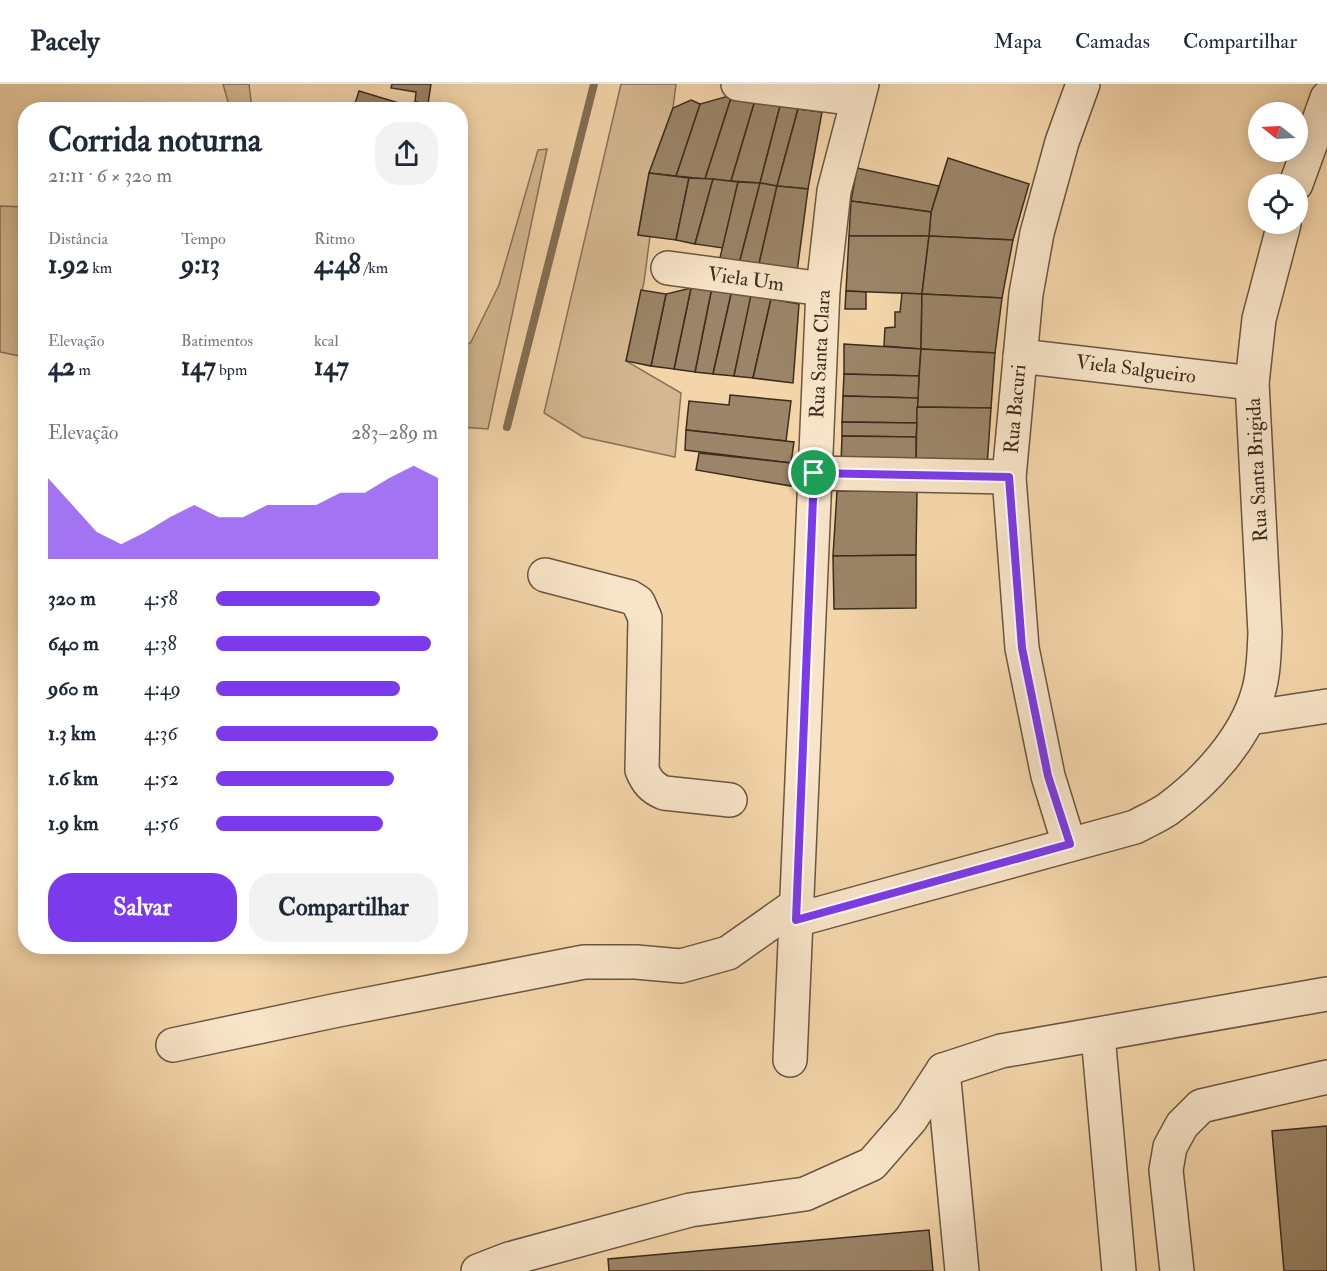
<!DOCTYPE html>
<html lang="pt">
<meta charset="utf-8">
<style>
:root{--surface:#fff;--page:#f2f2f3;--text:#1f2937;--muted:#747a83;--line:#e0e1e3;--accent:#7c3aed}
body{margin:0;font-family:"IM FELL Double Pica",serif;background:var(--page);color:var(--text);height:100vh;display:flex;flex-direction:column;font-size:22px;white-space:nowrap}
*{box-sizing:border-box;margin:0}
p{font-size:20px;color:var(--muted)}
.icon{flex:none;width:33px;height:33px;fill:none;stroke:currentColor;stroke-width:2;stroke-linecap:round;stroke-linejoin:round}
.map{position:relative;flex:1;overflow:hidden}
.details{position:absolute;left:18px;top:18px;width:450px;height:852px;display:flex;flex-direction:column;background:var(--surface);border-radius:24px;box-shadow:0 3px 15px #0003}
.details>*{flex:none}
.needle{width:39px;rotate:288deg}
.fabs{position:absolute;left:1248px;top:18px;display:grid;gap:12px}
.fabs a{display:grid;place-items:center;width:60px;height:60px;border-radius:50%;background:var(--surface);box-shadow:0 3px 15px #0003;font-size:30px}
.pin{position:absolute;display:grid;place-items:center;width:51px;height:51px;color:#fff;margin:-26px;border:3px solid #fff;border-radius:50%;box-shadow:0 2px 6px #0007}
.round{display:grid;place-items:center;flex:none;width:63px;height:63px;border-radius:24px;background:var(--page)}
.headline{display:flex;align-items:center;justify-content:space-between;height:102px;padding:0 30px}
h1{font-size:33px;font-weight:800;line-height:45px}
.stats{display:grid;grid-template-columns:repeat(3,1fr);gap:9px;height:102px;padding:6px 30px}
.stats div{display:grid;align-content:center}
.stats b{font-size:26px;font-weight:800}
.stats small{font-size:16px;font-weight:400}
.stats p{font-size:16px}
.chart{height:168px;padding:12px 30px}
.chart p{display:flex;justify-content:space-between}
.chart svg{width:100%;height:108px;margin-top:6px;fill:var(--accent);opacity:.7}
.action{display:flex;gap:12px;margin-top:auto;padding:12px 30px}
.action a{flex:1;height:69px;border-radius:24px;background:var(--accent);color:#fff;font-size:24px;font-weight:800;line-height:69px;text-align:center}
.action a+a{background:var(--page);color:var(--text)}
ul{padding:0 30px;list-style:none;font-size:20px}
li{display:grid;grid-template-columns:96px 72px 1fr;align-items:center;height:45px}
li i{height:15px;border-radius:8px;background:var(--accent)}
header{display:flex;align-items:center;gap:36px;box-sizing:border-box;height:84px;padding:0 30px;background:var(--surface);border-bottom:2px solid var(--line)}
header strong{font-size:28px}
nav{display:flex;gap:33px;margin-inline-start:auto;font-size:21px}
.map>svg:first-child{display:block}
.green{fill:#d5b892;stroke:#887258;stroke-width:1.5}
.lines{fill:none;stroke-linecap:round;stroke-linejoin:round}
.stream{stroke:#846f55;stroke-width:8}
.building{fill:#9b8467;stroke:#3b2c1e;stroke-width:1.5}
.minor-casing{stroke:#695641;stroke-width:36}
.minor{stroke:#f8e4c8;stroke-width:33}
.route-casing{stroke:#fff;stroke-width:12}
.route{stroke:#7c3aed;stroke-width:8}
.labels{text-anchor:middle;dominant-baseline:central;stroke-width:5;stroke-linejoin:round;paint-order:stroke}
.street-label{font-size:20px;fill:#3b2c1e;stroke:#f8e4c8}
</style>
<header>
<strong>Pacely</strong>
<nav><a>Mapa</a><a>Camadas</a><a>Compartilhar</a></nav>
</header>
<div class="map">
<svg width="1327" height="1187" viewBox="0 0 1327 1187">
<rect width="100%" height="100%" fill="#f4d5aa"/>
<filter id="stains"><feTurbulence type="fractalNoise" baseFrequency=".00333" numOctaves="4"/><feColorMatrix values="0 0 0 0 .2 0 0 0 0 .09 0 0 0 0 .02 0 0 0 .5 -.17"/></filter>
<radialGradient id="worn" r=".72"><stop offset=".6" stop-color="#630" stop-opacity="0"/><stop offset="1" stop-color="#630" stop-opacity=".3"/></radialGradient>
<g class="green">
<path d="M223,0H249L252,25H230Z"/>
<path d="M621,0H676L673,24L649,89L638,150L650,152L644,198L626,277L681,309L675,373L583,353L544,329Z"/>
<path d="M547,65L488,345L461,343V265L471,258L499,201L538,66Z"/>
<path d="M0,122L25,123V273L0,268Z"/>
</g>
<g class="lines">
<path class="stream" d="M507,343L594,0"/>
</g>
<g class="building">
<path d="M392,0H431L428,20L415,18L416,8L391,4Z"/>
<path d="M359,7L399,19L397,26H353Z"/>
<path d="M732,11L705,95L676,92L700,20Z"/>
<path d="M732,11L756,13L731,97L705,95Z"/>
<path d="M756,13L780,22L760,99L731,97Z"/>
<path d="M691,16L700,20L676,92L649,89L673,24Z"/>
<path d="M415,18L428,20L456,24V26H413Z"/>
<path d="M780,22L798,25L777,102L760,99Z"/>
<path d="M798,25L822,28L808,105L777,102Z"/>
<path d="M948,74L1029,100L1013,156L929,152L931,128Z"/>
<path d="M857,84L939,102L931,128L851,117Z"/>
<path d="M649,89L689,94L676,156L638,151Z"/>
<path d="M689,94L713,95L695,160L676,156Z"/>
<path d="M713,95L738,98L723,164L695,160Z"/>
<path d="M738,98L760,99L739,180L719,178Z"/>
<path d="M760,99L777,102L758,184L739,180Z"/>
<path d="M777,102L808,105L797,188L758,184Z"/>
<path d="M851,117L931,128L929,152H849Z"/>
<path d="M849,152H929L922,210L846,207Z"/>
<path d="M929,152L1013,156L1002,214L922,210Z"/>
<path d="M712,203L732,206L713,290L695,288Z"/>
<path d="M712,203L695,288L674,285L691,204Z"/>
<path d="M691,204L674,285L651,282L666,210Z"/>
<path d="M641,206L666,210L651,282L626,277Z"/>
<path d="M732,206L752,210L734,292L713,290Z"/>
<path d="M752,206L771,209V215L753,294L734,292Z"/>
<path d="M846,207L866,208V225H845Z"/>
<path d="M902,209L922,210L921,265L884,262L885,244L895,243V228H900Z"/>
<path d="M922,210L1002,214L995,269L921,265Z"/>
<path d="M771,215L799,220L793,299L753,294Z"/>
<path d="M844,260L921,265L919,292L844,290Z"/>
<path d="M921,265L995,269L991,324L917,323Z"/>
<path d="M844,290L919,292L918,314L843,312Z"/>
<path d="M730,311L791,317L786,357L686,346L689,317L729,321Z"/>
<path d="M843,312L918,314L917,339L842,338Z"/>
<path d="M917,323L991,324L987,383L916,382Z"/>
<path d="M842,338L917,339L916,353L842,352Z"/>
<path d="M686,346L794,358L791,379L685,366Z"/>
<path d="M842,352L916,353V382L841,380Z"/>
<path d="M699,369L791,379V402L696,386Z"/>
<path d="M837,407H917L916,471L833,472Z"/>
<path d="M916,471V524L834,525L833,472Z"/>
<path d="M1327,1042V1187H1284L1272,1047Z"/>
<path d="M929,1146L933,1187H609L608,1175Z"/>
</g>
<g class="lines">
<defs>
<g id="minor">
<path d="M738,0L857,15"/>
<path d="M1296,100L1327,14"/>
<path d="M668,184L823,205"/>
<path d="M1020,272L1252,299"/>
<path d="M814,389L1009,393"/>
<path d="M545,491L630,513L638,518L645,534L642,686C647,698 652,704 664,709L730,716"/>
<path d="M1249,634L1327,622"/>
<path d="M1069,760L1048,692L1022,564L1009,393L1026,210L1037,149L1062,58L1083,0"/>
<path d="M796,836L1135,743C1146,737 1158,732 1168,725C1206,697 1245,655 1258,609C1264,590 1264,569 1265,549L1252,299L1259,235L1284,140"/>
<path d="M1098,951L1119,1187"/>
<path d="M173,961L333,927L584,878H636L681,882L728,869L796,821"/>
<path d="M790,976L823,205L834,107L862,0"/>
<path d="M943,986L962,1187"/>
<path d="M478,1187L509,1175L690,1126L805,1110L872,1080L911,1035L943,986L1001,967L1327,910"/>
<path d="M1177,1187L1166,1086L1170,1063L1182,1041L1201,1022L1327,993"/>
</g>
</defs>
<use href="#minor" class="minor-casing"/>
<use href="#minor" class="minor"/>
</g>
<g class="lines">
<defs>
<path id="route" d="M814,389L1009,393L1022,564L1048,692L1070,760L796,836Z"/>
</defs>
<use href="#route" class="route-casing"/>
<use href="#route" class="route"/>
</g>
<g class="labels">
<g class="street-label">
<text transform="translate(746 195) rotate(8)">Viela Um</text>
<text transform="translate(820 270) rotate(-87)">Rua Santa Clara</text>
<text transform="translate(1136 285) rotate(7)">Viela Salgueiro</text>
<text transform="translate(1015 325) rotate(-85)">Rua Bacuri</text>
<text transform="translate(1257 386) rotate(-93)">Rua Santa Brigida</text>
</g>
</g>
<rect width="100%" height="100%" filter="url(#stains)"/>
<rect width="100%" height="100%" fill="url(#worn)"/>
</svg>
<div class="fabs">
<a><svg class="needle" viewBox="-14 -14 28 28"><path d="M0-13l5 13h-10z" fill="#e53935"/><path d="M0 13l5-13h-10z" fill="#747a83"/></svg></a>
<a><svg class="icon" aria-label="locate" viewBox="0 0 24 24"><circle cx="12" cy="12" r="6"/><path d="M12 2v4M12 18v4M2 12h4M18 12h4"/></svg></a>
</div>
<div class="pin" style="left:814px;top:389px;background:#1e9e55"><svg class="icon" aria-label="arrive" viewBox="0 0 24 24"><path d="M6 21V4h12l-3 4 3 4H6"/></svg></div>
<section class="details">
<div class="headline"><div><h1>Corrida noturna</h1><p>21:11 · 6 × 320 m</p></div><a class="round"><svg class="icon" aria-label="share" viewBox="0 0 24 24"><path d="M12 15V3M7 8l5-5 5 5M5 13v7h14v-7"/></svg></a></div>
<div class="stats">
<div><p>Distância</p><b>1.92<small> km</small></b></div>
<div><p>Tempo</p><b>9:13</b></div>
<div><p>Ritmo</p><b>4:48<small> /km</small></b></div>
</div>
<div class="stats">
<div><p>Elevação</p><b>42<small> m</small></b></div>
<div><p>Batimentos</p><b>147<small> bpm</small></b></div>
<div><p>kcal</p><b>147</b></div>
</div>
<div class="chart"><p><span>Elevação</span>283–289 m</p>
<svg viewBox="0 0 160 44" preserveAspectRatio="none"><path d="M0 44V11L10 22L20 33L30 38L40 33L50 27L60 22L70 27L80 27L90 22L100 22L110 22L120 17L130 17L140 11L150 6L160 11V44z"/></svg>
</div>
<ul>
<li><b>320 m</b>4:58<i style="width:74%"></i></li>
<li><b>640 m</b>4:38<i style="width:97%"></i></li>
<li><b>960 m</b>4:49<i style="width:83%"></i></li>
<li><b>1.3 km</b>4:36<i style="width:100%"></i></li>
<li><b>1.6 km</b>4:52<i style="width:80%"></i></li>
<li><b>1.9 km</b>4:56<i style="width:75%"></i></li>
</ul>
<div class="action"><a>Salvar</a><a>Compartilhar</a></div>
</section>
</div>
